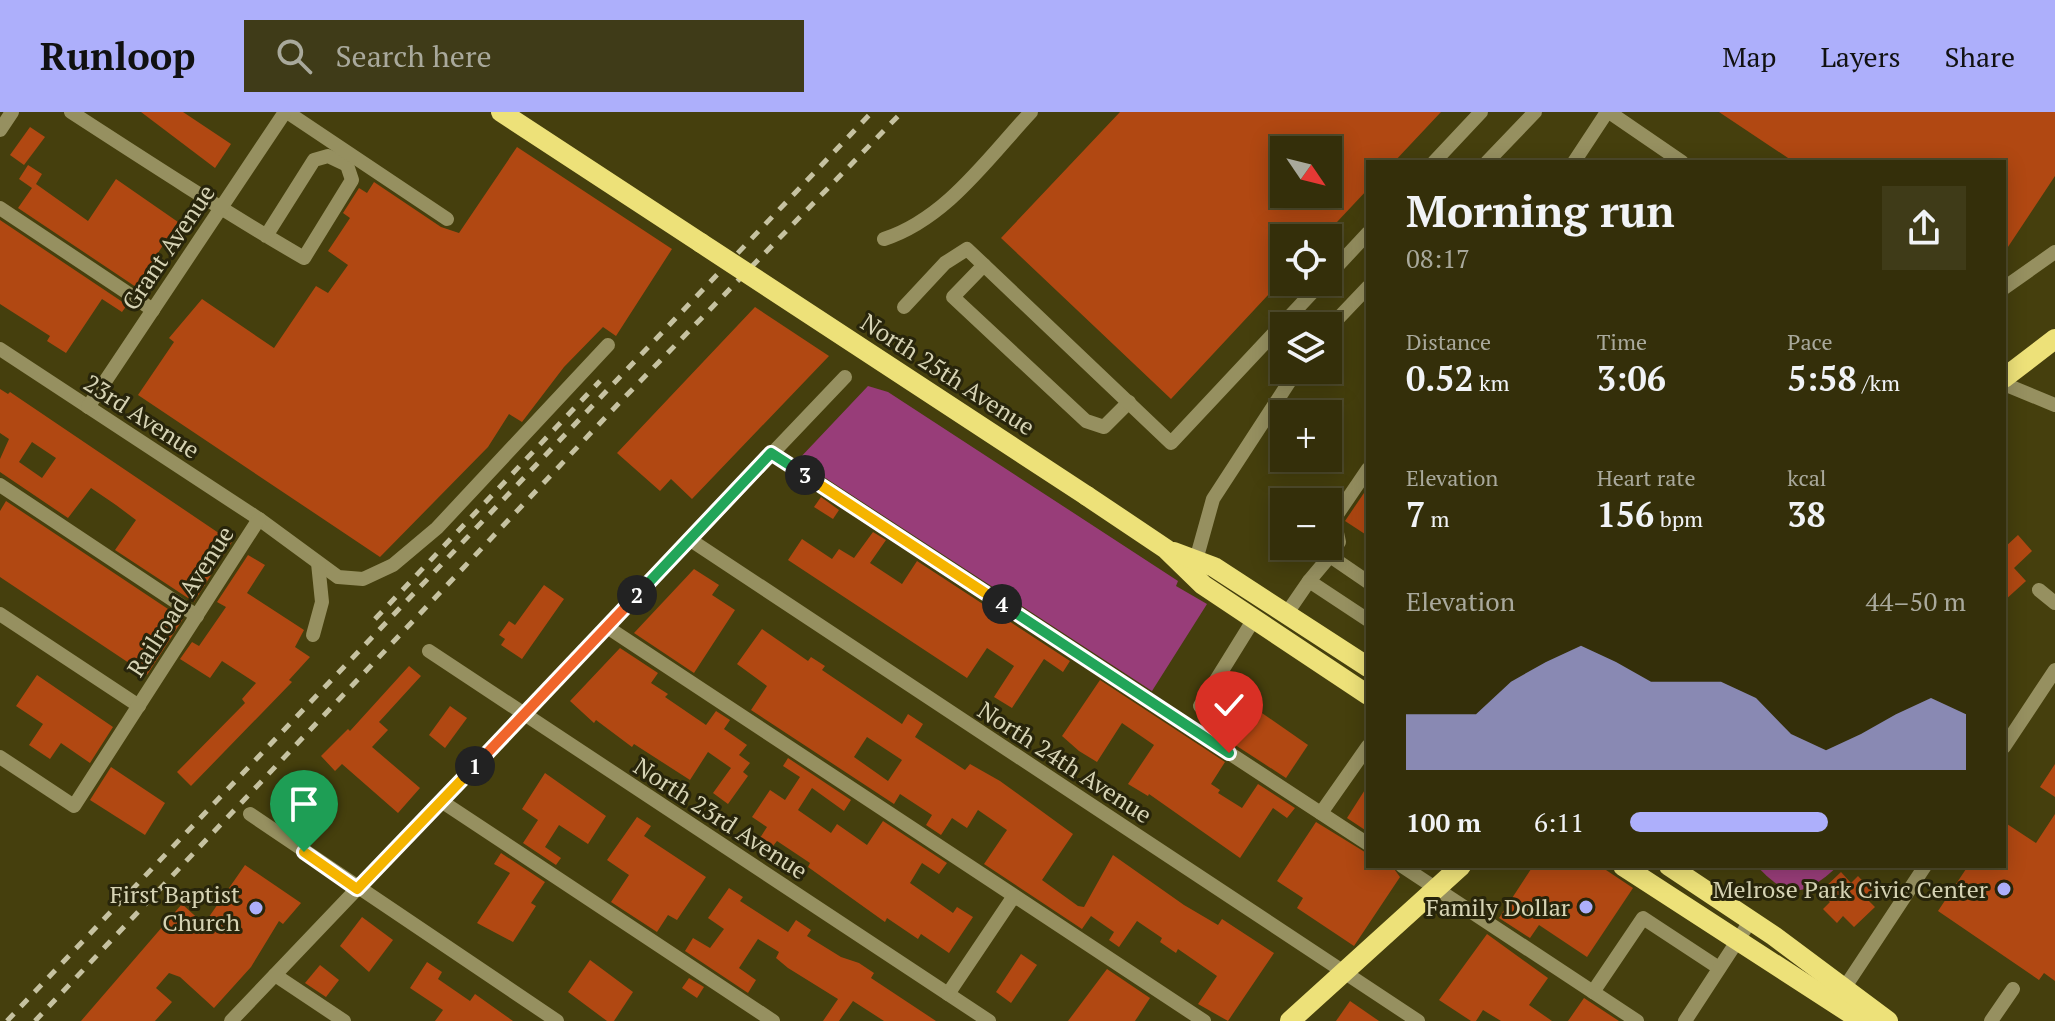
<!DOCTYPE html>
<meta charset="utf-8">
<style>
:root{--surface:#342f0a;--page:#3f3b18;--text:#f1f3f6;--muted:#a9a99c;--line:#4e4a2b;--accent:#adaffb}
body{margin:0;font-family:"PT Serif",serif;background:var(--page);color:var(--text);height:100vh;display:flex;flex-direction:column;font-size:30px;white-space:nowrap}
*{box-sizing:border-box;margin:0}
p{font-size:26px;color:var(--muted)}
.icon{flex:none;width:44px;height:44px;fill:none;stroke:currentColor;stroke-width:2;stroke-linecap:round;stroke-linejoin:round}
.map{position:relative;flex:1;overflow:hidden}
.drawer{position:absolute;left:1366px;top:48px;width:640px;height:708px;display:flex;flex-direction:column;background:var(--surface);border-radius:0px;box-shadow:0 4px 20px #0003,0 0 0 2px var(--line)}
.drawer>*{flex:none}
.needle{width:52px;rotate:125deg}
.tools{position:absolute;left:1270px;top:24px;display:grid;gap:16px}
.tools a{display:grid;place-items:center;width:72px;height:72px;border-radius:0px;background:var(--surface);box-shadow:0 4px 20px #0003,0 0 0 2px var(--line);font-size:40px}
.pin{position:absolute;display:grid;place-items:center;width:68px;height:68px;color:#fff;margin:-82px -34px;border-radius:50% 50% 50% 0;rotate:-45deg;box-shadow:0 0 8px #0007}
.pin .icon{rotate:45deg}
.km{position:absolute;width:40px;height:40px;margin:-20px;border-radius:50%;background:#222;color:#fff;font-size:22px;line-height:40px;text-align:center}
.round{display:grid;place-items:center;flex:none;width:84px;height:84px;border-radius:0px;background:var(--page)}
.head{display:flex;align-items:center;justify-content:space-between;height:136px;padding:0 40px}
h1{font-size:44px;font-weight:700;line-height:60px}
.stats{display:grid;grid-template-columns:repeat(3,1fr);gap:12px;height:136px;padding:8px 40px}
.stats div{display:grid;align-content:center}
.stats b{font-size:34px;font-weight:700}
.stats small{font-size:22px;font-weight:400}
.stats p{font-size:22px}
.chart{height:224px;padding:16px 40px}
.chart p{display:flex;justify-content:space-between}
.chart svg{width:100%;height:144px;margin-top:8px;fill:var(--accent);opacity:.7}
ul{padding:0 40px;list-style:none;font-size:26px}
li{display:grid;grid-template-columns:128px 96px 1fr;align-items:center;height:60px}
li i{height:20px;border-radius:10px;background:var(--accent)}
header{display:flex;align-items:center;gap:48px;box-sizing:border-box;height:112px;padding:0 40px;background:var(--accent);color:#111}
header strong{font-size:38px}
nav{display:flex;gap:44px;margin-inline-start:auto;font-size:28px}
.search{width:560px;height:72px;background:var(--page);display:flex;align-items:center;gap:20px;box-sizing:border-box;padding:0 28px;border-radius:0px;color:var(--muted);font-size:30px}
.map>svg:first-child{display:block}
.green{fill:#983d79}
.building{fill:#b14812;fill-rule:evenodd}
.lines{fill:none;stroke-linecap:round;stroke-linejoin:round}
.minor{stroke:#969060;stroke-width:14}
.major{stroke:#ede179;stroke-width:20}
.rail{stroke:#c6c2a1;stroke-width:5;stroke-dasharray:10 10;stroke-linecap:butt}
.major-bridge{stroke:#ede179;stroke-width:20}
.split-1-casing{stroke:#fff;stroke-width:16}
.split-2-casing{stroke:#fff;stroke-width:16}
.split-3-casing{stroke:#fff;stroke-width:16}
.split-4-casing{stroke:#fff;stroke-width:16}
.split-5-casing{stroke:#fff;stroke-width:16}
.split-1{stroke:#f5b400;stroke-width:10}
.split-2{stroke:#f0652b;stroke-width:10}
.split-3{stroke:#22a559;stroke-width:10}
.split-4{stroke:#f5b400;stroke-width:10}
.split-5{stroke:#22a559;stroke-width:10}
.poi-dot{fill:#adaffb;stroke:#28250b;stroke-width:3}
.labels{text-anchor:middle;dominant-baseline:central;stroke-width:6;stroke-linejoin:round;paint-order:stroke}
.street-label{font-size:24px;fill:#d6d3b4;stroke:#28250b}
.poi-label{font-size:24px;fill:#d6d3b4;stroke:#28250b;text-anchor:end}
</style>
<header>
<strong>Runloop</strong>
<div class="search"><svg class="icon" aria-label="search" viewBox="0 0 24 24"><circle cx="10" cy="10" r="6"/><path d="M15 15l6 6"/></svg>Search here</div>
<nav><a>Map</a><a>Layers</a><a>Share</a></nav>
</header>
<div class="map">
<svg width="2055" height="909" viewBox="0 0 2055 909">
<rect width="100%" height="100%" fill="#453f0d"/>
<g class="green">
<path d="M868,274L888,280L1178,469L1176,474L1207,492L1152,579L798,348Z"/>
<path d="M1757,754H1838C1805,784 1789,789 1757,754Z"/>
</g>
<g class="building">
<path d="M141,0H183L231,32L215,56Z"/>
<path d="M1120,0H1441L1394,50H1368V77L1322,126H1284V166L1171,287L1001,126ZM1284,38H1328V82H1284Z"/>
<path d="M1719,0H2055V64L2004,141V50H1794Z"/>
<path d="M30,15L45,25L24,53L10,43Z"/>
<path d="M517,35L672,137L616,224L603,215L564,255L522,310L509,302L488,335L380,445L138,283L174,230L169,226L202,187L274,236L316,174L328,181L348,153L328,139L350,106L343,101L359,76L367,81L374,70L441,115L459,121Z"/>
<path d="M28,53L42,62L36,72L88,109L116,67L178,110L136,175L18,96L32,76L19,67Z"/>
<path d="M0,108L127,193L122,200L102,187L66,241L47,229L50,224L0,192Z"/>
<path d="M755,195L829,244L692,387L671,367L660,379L617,341Z"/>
<path d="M0,277L8,282L10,280L232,430L194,490L115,438L136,408L116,393L91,376L68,406L0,360V347L9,327L0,321ZM32,330L56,346L42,366L19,350Z"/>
<path d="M1368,375V424L1345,409Z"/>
<path d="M821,385L839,398L833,407L814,395Z"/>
<path d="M6,389L183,507L147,563L0,465V399Z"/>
<path d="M873,420L886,428L870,451L902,472L917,449L1070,549L1063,560L1044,547L1012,596L994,585L1014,554L987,536L967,566L788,448L802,427L832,447L839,437L854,446Z"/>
<path d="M2018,423L2032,439L2014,456L2026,469L2004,489V436Z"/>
<path d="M248,443L265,453L247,481L304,518L295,535L310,545L289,568L292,570L191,674L177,660L245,591L242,587L256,571L222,549L210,566L180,547L192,530L199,534L226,495L217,490Z"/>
<path d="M694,457L719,473L712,483L735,498L694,561L634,521Z"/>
<path d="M544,473L564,487L522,547L501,533L505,527L499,523L509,509L515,513Z"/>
<path d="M762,517L808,549L811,545L825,554L822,558L902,612L908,602L923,612L915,625L965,658L970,652L1000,669L1073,722L1042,768L1078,794L1084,795L1113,743L1184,793L1218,813L1222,807L1274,841L1228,909L1198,892L1217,864L1178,837L1176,841L1160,830L1162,826L1137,809L1119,835L1109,828L1114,820L1091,804L1082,817L984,752L1007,718L978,698L967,716L952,706L941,723L926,713L932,703L900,682L894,692L751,598L767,574L737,552ZM867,625L902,648L888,669L854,645Z"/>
<path d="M620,536L658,561L651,571L668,582L665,585L706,613L716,599L730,608L724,617L747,633L739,643L750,651L743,660L748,664L728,692L713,681L731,656L708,640L690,668L634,632L632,635L596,608L594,611L570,589Z"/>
<path d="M409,554L421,564L379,610L388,618L372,635L420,676L398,701L342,652L335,659L321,644L348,617L350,619Z"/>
<path d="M37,563L113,615L90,651L61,631L50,647L29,633L43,612L16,594Z"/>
<path d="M1100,568L1225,650L1211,672L1220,678L1218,681L1242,696L1258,672L1295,696L1287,706L1273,696L1240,746L1149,682L1148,684L1128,672L1154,633L1122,611L1097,650L1079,639L1062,624Z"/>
<path d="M1249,592L1308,633L1286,666L1226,627Z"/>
<path d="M450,594L467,606L445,636L429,623Z"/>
<path d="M788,646L851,688L844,699L812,676L798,698L831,721L837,712L867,733L883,709L947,751L939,762L922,751L910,771L953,801L957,795L973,805L949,841L921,822L918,827L887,806L885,810L808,755L810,751L777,729L773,734L760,726L767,715L752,705L770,678L785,688L800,665L783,654Z"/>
<path d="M2055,652V685L2040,675Z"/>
<path d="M111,655L165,691L145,723L90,688Z"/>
<path d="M545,661L606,704L588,732L559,713L545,735L561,746L556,753L523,731L538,708L522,697Z"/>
<path d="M1368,673V720L1347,706Z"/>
<path d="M2055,702V869L2044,861L2039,868L1938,799L1968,754H2004V710L2036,731Z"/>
<path d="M637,705L651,714L644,724L706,765L677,808L668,803L657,820L611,790L629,763L607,748Z"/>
<path d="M1316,710L1368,742V754H1392L1400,765L1354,834L1297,796L1303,786L1277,769Z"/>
<path d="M501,741L545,770L531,791L536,794L513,830L477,811L510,761L494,752Z"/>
<path d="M245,753L301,791L283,812L279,809L251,855L214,896L180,865L169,861L156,876L172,890L155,909H81L182,792L204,812Z"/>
<path d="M1533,754H1600L1633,776L1587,845L1539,813L1530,826L1499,806Z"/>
<path d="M1841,760L1851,771L1858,764L1872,779L1865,785L1875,795L1854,815L1843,804L1837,811L1823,797L1830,790L1820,780Z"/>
<path d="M729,776L743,785L740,789L788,820L796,808L811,818L807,824L841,845L859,851L874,861L871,866L936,909H884L853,889L839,909H823L838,887L788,856L776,846L779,840L758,827L739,856L756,868L748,881L685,839L693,826L710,836L724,817L708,806Z"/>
<path d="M362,805L393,828L369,860L340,834Z"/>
<path d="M1487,822L1548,866L1529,893L1552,909H1501L1483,898L1476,909H1471L1439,888Z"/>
<path d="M1021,842L1037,853L1011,891L996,880Z"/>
<path d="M590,848L633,880L614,909H607L568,880Z"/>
<path d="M427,850L442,860L438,867L470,889L475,882L513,909H435L443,898L410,876Z"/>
<path d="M320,853L339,868L326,885L305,871Z"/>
<path d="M1107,857L1150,886L1135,909H1068Z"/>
<path d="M689,866L704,875L697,886L682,876Z"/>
<path d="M1584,886L1587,888L1619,909H1568Z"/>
<path d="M1350,889L1379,909H1336Z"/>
</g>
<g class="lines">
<g class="minor">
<path d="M71,0C148,50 225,100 304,146L352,68L347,53L328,44L314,48L266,124"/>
<path d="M287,0L447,107"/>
<path d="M1609,0L1682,50"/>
<path d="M0,18L12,0"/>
<path d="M1434,50L1481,0"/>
<path d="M1487,50L1535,0"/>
<path d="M1574,50L1607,0"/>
<path d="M0,96L153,198"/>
<path d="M884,127C946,107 988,46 1031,0"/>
<path d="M984,153L953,185L1086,309L1104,315L1129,290"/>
<path d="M1328,164L1368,121"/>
<path d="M2004,176L2055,140"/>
<path d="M904,195L945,151L967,137L1171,331L1322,170"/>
<path d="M1328,217L1368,175"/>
<path d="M0,237L259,407L338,465L363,467L393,453L437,416L608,233"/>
<path d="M2004,272L2055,293"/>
<path d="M88,295L285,0"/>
<path d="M771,341L1368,732"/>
<path d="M0,373L197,504"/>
<path d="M689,427L1418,909"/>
<path d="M1330,444L1339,430L1334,407L1368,357"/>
<path d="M1196,448L1213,387L1297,258"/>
<path d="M1309,469L1330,444L1368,470"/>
<path d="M2039,478L2055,491"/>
<path d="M1287,501L1309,469L1368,508"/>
<path d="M0,502L139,594"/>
<path d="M607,515L1204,909"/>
<path d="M313,523L322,490L318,451"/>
<path d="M429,539L989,909"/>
<path d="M1200,594L1254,507"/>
<path d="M2004,635L2055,558"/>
<path d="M0,645L74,694L259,407"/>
<path d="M441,689L773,909"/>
<path d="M1321,701L1368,634"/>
<path d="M250,702L557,909"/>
<path d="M1402,754L1637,909"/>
<path d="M275,863L344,909"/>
<path d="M1845,875L1925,754"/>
<path d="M1593,880L1643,806L1719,856"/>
<path d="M948,882L1014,784"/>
<path d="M231,909L845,265"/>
<path d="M1685,909L1751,808"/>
<path d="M1991,909L2013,877"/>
</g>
<g class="major">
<path d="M501,0L701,131"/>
<path d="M2004,266L2055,227"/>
<path d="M1087,384L1166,437L1203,473L1368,583"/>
<path d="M1174,440L1214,455L1368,555"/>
<path d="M1623,754L1862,909"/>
<path d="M1669,754L1774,824L1888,909"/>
<path d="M1290,909L1461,754"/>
</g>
<g class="rail">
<path d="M375,507L600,269"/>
<path d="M7,909L872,0"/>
<path d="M35,909L621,289L902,0"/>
</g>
<path class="major-bridge" d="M701,131L1087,384"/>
</g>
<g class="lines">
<defs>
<path id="split-1" d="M304,740L357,777L475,654"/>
<path id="split-2" d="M475,654L637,483"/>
<path id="split-3" d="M637,483L771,341L805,363"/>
<path id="split-4" d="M805,363L1002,492"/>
<path id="split-5" d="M1002,492L1229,641"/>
</defs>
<use href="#split-1" class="split-1-casing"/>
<use href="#split-2" class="split-2-casing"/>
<use href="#split-3" class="split-3-casing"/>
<use href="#split-4" class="split-4-casing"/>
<use href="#split-5" class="split-5-casing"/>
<use href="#split-1" class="split-1"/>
<use href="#split-2" class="split-2"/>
<use href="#split-3" class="split-3"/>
<use href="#split-4" class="split-4"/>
<use href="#split-5" class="split-5"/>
</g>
<g class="poi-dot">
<circle cx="2004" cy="777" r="8"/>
<circle cx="1586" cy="795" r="8"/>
<circle cx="256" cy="796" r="8"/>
</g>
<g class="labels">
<g class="street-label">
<text transform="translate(168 135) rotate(-56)">Grant Avenue</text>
<text transform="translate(948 262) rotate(33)">North 25th Avenue</text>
<text transform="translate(142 304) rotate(33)">23rd Avenue</text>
<text transform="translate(180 489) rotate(-57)">Railroad Avenue</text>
<text transform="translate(1065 650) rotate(33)">North 24th Avenue</text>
<text transform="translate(721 706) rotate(33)">North 23rd Avenue</text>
</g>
<g class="poi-label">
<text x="1988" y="777">Melrose Park Civic Center</text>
<text x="240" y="782">First Baptist<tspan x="240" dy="28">Church</tspan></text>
<text x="1570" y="795">Family Dollar</text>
</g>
</g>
</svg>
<div class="tools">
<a><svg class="needle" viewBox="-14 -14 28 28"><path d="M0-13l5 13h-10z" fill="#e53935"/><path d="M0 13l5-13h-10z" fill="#a9a99c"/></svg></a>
<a><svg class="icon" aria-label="locate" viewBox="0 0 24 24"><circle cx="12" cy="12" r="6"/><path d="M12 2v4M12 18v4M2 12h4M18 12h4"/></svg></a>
<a><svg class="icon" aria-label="layers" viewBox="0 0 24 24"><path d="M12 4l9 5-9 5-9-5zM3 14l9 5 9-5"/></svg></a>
<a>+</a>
<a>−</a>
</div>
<div class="pin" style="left:304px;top:740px;background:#1e9e55"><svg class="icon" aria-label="arrive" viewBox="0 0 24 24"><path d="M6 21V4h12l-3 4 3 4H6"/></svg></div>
<div class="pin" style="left:1229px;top:641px;background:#d93025"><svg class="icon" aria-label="check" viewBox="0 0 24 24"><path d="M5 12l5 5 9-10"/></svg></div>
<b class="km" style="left:475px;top:654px">1</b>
<b class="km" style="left:637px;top:483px">2</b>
<b class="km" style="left:805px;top:363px">3</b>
<b class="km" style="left:1002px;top:492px">4</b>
<section class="drawer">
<div class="head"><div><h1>Morning run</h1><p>08:17</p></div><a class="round"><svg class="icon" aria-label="share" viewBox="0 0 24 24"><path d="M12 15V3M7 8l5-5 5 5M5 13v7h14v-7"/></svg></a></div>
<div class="stats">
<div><p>Distance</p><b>0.52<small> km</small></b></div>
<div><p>Time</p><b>3:06</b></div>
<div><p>Pace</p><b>5:58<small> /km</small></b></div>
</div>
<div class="stats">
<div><p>Elevation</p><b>7<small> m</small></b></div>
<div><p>Heart rate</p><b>156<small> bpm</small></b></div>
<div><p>kcal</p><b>38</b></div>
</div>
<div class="chart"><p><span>Elevation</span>44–50 m</p>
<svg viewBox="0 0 160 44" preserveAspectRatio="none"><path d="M0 44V27L10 27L20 27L30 17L40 11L50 6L60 11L70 17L80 17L90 17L100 22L110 33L120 38L130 33L140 27L150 22L160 27V44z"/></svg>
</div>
<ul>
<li><b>100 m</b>6:11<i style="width:59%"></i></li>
</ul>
</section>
</div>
